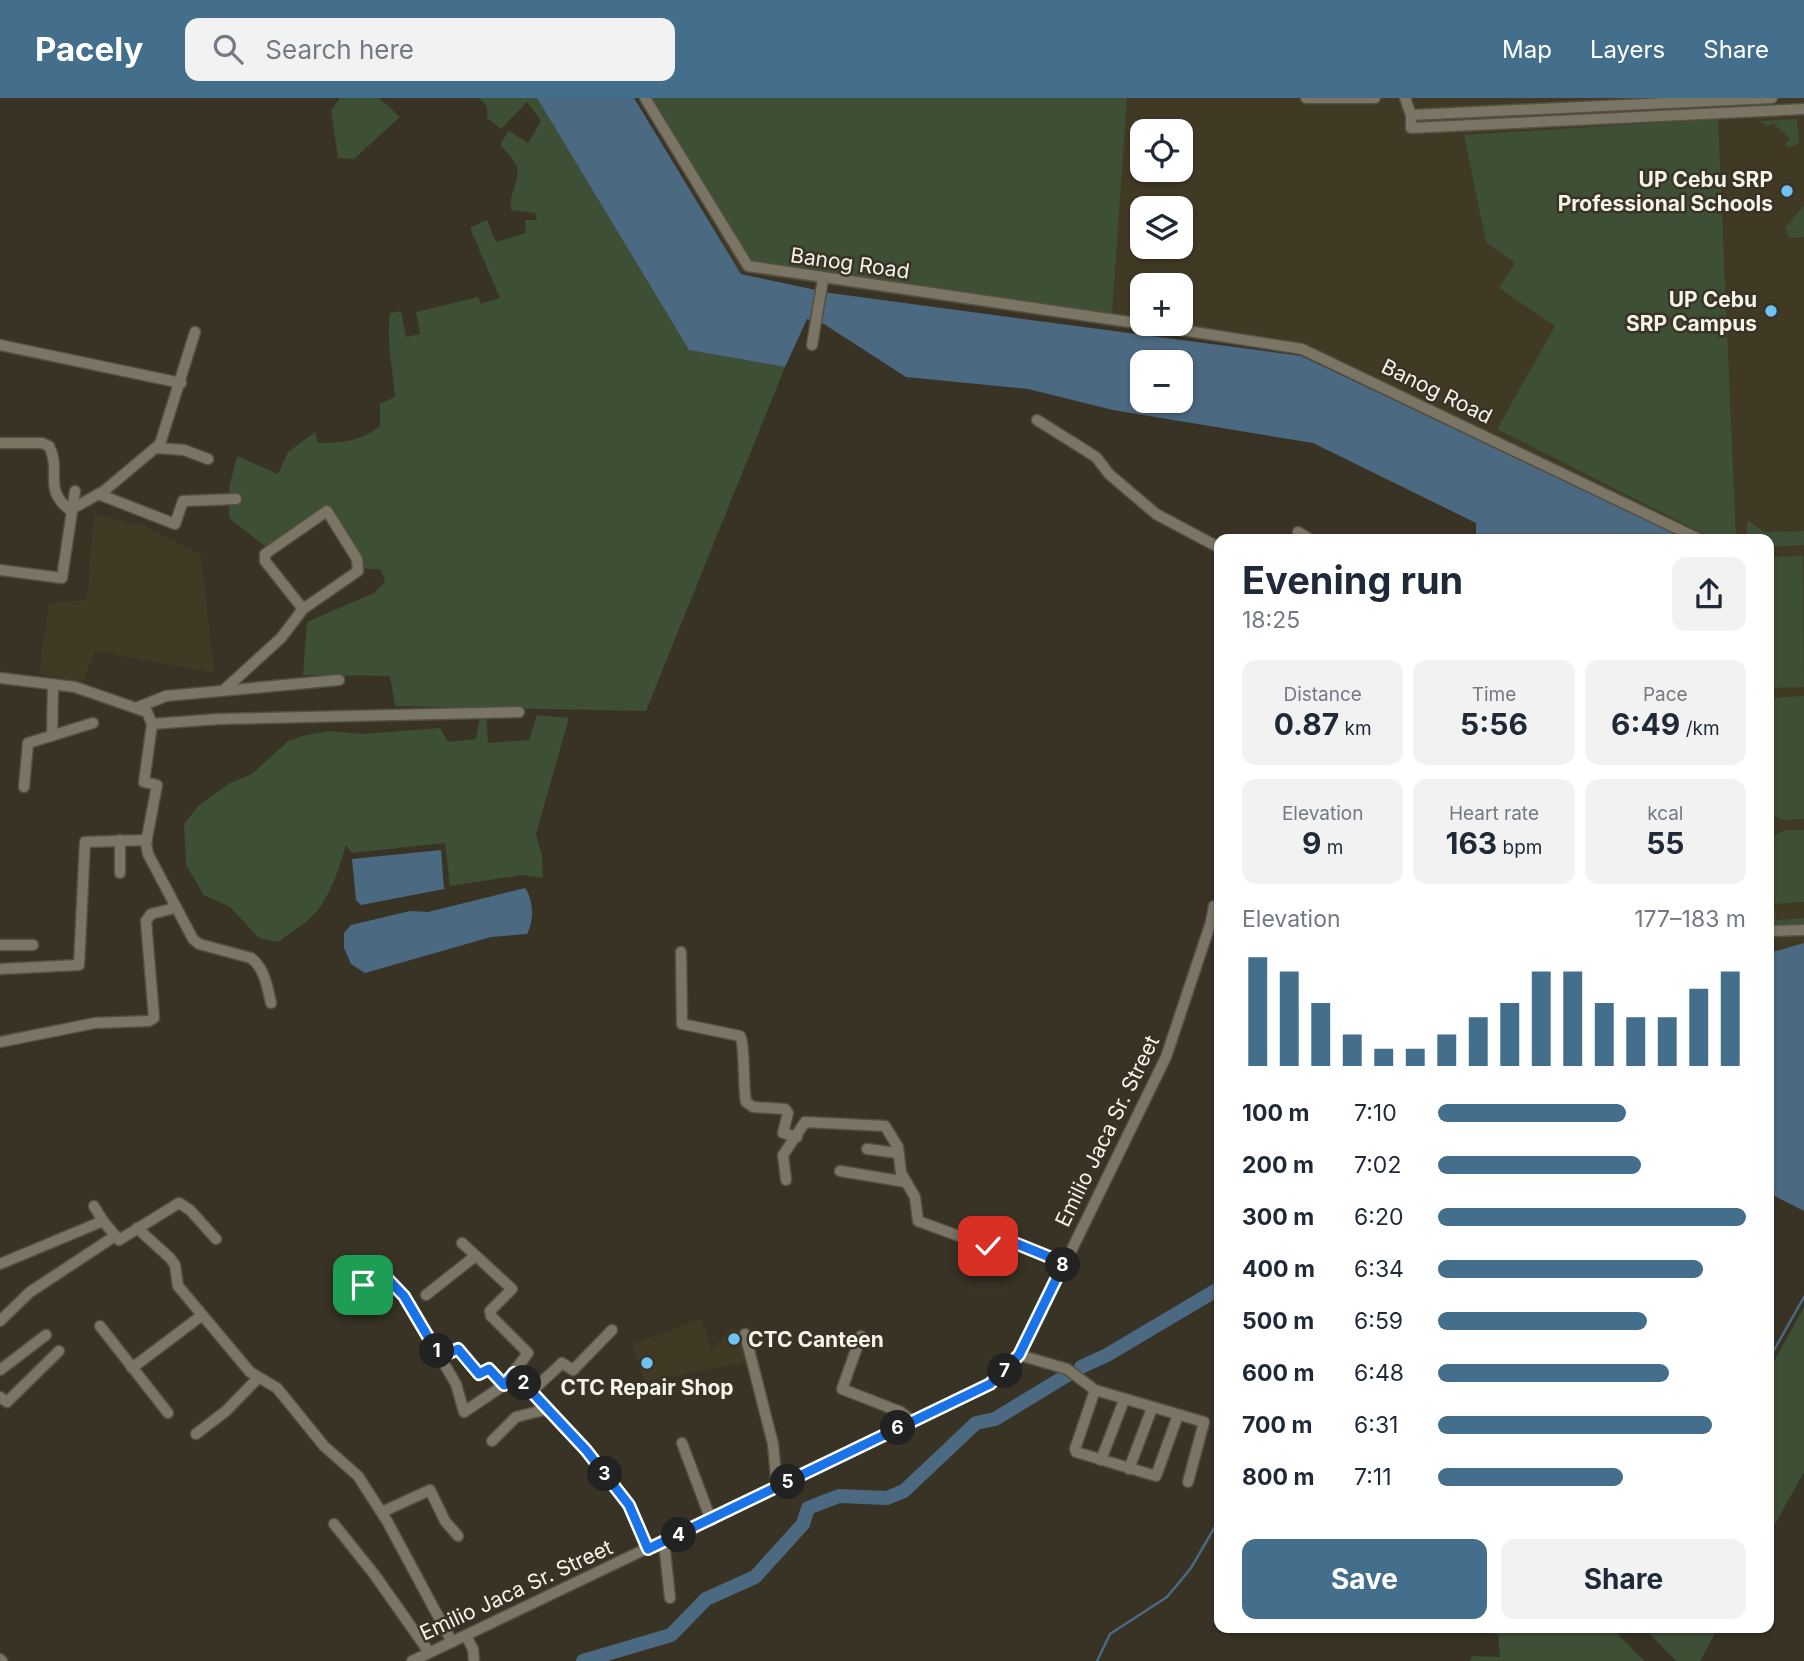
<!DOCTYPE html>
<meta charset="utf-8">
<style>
:root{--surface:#fff;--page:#f2f2f3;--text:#1f2937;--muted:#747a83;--accent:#436e8c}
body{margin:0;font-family:Inter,sans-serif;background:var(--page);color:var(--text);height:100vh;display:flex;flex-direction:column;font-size:26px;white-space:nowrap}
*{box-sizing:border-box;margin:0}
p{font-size:23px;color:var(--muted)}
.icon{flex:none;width:38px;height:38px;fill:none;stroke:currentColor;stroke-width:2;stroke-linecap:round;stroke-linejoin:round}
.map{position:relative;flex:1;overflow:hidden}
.sheet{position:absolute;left:1214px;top:436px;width:560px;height:1099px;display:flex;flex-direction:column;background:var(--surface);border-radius:14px;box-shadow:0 2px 5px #0004}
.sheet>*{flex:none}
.controls{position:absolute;left:1130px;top:21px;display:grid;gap:14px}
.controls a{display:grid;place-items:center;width:63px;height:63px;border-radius:14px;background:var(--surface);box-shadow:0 2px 5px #0004;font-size:35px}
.pin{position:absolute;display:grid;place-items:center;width:60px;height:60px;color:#fff;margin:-30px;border-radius:14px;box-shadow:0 4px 10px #0006}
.km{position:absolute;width:35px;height:35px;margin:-18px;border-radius:50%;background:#222;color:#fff;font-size:19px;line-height:35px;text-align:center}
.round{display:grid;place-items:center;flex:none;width:74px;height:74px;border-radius:14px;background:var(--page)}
.overview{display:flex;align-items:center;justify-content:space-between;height:119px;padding:0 28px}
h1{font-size:38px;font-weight:700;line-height:52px}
.figures{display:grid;grid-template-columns:repeat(3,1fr);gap:10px;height:119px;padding:7px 28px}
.figures div{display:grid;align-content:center;border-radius:14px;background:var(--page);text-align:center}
.figures b{font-size:30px;font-weight:700}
.figures small{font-size:19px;font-weight:400}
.figures p{font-size:19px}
.chart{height:196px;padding:14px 28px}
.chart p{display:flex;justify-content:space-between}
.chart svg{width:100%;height:126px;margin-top:7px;stroke:var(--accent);stroke-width:6}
.primary-button{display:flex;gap:14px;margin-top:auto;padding:14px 28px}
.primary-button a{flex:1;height:80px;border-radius:14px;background:var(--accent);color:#fff;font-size:28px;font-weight:700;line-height:80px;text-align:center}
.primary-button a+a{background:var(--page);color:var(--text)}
ul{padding:0 28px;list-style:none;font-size:23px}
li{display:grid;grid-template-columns:112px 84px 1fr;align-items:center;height:52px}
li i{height:18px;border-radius:9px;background:var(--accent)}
header{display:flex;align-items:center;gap:42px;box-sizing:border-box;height:98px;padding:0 35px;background:var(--accent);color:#fff}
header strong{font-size:33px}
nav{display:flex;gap:38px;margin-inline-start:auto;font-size:24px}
.search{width:490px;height:63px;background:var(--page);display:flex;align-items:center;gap:18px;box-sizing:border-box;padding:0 24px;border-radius:14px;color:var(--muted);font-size:26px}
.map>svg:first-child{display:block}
.built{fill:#403924;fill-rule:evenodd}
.green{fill:#3d4f34}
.water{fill:#4c6982;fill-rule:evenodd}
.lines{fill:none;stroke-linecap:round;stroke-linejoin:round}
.stream{stroke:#4c6982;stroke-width:2.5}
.river{stroke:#4c6982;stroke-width:14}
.minor-casing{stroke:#534f42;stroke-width:13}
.minor{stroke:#7b7565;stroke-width:10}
.route-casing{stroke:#fff;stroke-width:14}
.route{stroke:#1a73e8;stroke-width:9}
.poi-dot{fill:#6fc2f4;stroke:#383325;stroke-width:2.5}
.labels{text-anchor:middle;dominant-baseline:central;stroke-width:5;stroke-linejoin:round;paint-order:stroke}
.poi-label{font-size:21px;font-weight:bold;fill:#f6f3e9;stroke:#383325;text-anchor:end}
.street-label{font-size:21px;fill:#f6f3e9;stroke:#383325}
</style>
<header>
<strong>Pacely</strong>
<div class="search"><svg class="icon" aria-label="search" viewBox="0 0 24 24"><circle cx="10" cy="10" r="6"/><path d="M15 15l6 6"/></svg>Search here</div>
<nav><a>Map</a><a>Layers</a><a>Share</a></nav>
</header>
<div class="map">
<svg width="1804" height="1563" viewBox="0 0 1804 1563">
<rect width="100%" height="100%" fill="#383325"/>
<g class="built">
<path d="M639,0H1804V845L1769,855V441H1686L1300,256L741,175ZM1143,33H1181V72H1143ZM1143,110H1181V149H1143ZM1143,187H1181V226H1143Z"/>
<path d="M94,416L141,427L201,457L214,575L95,553L83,584L39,576L49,505L87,502Z"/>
<path d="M700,1221L702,1228L706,1229L711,1254L732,1229L743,1236L750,1264L644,1283L633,1246Z"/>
</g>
<g class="green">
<path d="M340,0H379L400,19L354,61L338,60L331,12Z"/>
<path d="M479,0H537L689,252L785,269L646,613L395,608L390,578L303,577L307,524L374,495L385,484L381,472L364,470L332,408L267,450L229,420V390L237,358L278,376L288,354L315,334L318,345C342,345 361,343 380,328V306L395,299C393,271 386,243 390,215L401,213L406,239L420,236L416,214L478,199L481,206L500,200L470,130L487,122L496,144L526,135L525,122H537L535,115L511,112C508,96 521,81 517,69C514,61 505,53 500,46L509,33L528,45L541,23L527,4L501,31L487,20V9Z"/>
<path d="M651,0H1127L1112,216L755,165L741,151Z"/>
<path d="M1718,21L1736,441H1714L1497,331L1555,228L1499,190L1515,165L1486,144L1464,37Z"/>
<path d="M1797,21L1799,45L1789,50L1785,46L1790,41L1773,25L1768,29L1760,23Z"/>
<path d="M1804,107V139L1789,140L1785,130Z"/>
<path d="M1748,422L1764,434L1804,433V447L1769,449V441H1745Z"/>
<path d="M1803,458L1804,589L1769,590V459Z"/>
<path d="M1804,598V721L1782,722L1771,716L1769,600Z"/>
<path d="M486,617L488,645L529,642L537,617L569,620L536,736L542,758L543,780L522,777L450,788L445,745L352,755L346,747C337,776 328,809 301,828C294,833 286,837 279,844L259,840L230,809L204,797L186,767L184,726L199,707L230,685L252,676L288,643L302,638L330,633L362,636L440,630L448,644L476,641L480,618Z"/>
<path d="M1786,732H1804V804L1774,806L1772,738Z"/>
<path d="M1769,813H1776V822L1804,820V827L1769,829Z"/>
<path d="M1804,1209V1374L1769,1437V1272Z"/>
<path d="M1482,1530H1612L1644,1563H1470L1472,1558L1500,1559L1498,1536L1482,1535Z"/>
<path d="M1644,1530H1718L1700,1563H1676Z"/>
</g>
<g class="water">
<path d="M537,0H634L741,176L830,195L1301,258L1686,441H1476V425L1313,345L1113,312L1028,291L906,279L824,226L807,221L785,269L689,252ZM1143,264H1181V303H1143Z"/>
<path d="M441,752L444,791L361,807L356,802L352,761Z"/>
<path d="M525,790C534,802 534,824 527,836L491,839L365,875L351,866L344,850V835L351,827L410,813L428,814Z"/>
<path d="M1804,845V1113L1769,1095V855Z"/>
</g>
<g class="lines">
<g class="stream">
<path d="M1769,1261L1804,1199"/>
<path d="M1097,1563L1110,1536L1167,1499L1191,1470L1220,1420"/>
</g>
<g class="river">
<path d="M1081,1269L1107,1257L1220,1190"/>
<path d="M583,1563L671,1537L706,1501L755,1479L803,1426L808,1410L839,1398L887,1400L904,1393L976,1325L995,1321L1069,1276"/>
</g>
<defs>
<g id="minor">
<path d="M645,0L748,168L1143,226"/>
<path d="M1306,0H1375"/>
<path d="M1405,0L1411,17V30L1804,11"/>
<path d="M1411,17L1772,0"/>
<path d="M1143,226L1302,251L1699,441"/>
<path d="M0,247L181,285"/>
<path d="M812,247L823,181"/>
<path d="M1037,322L1096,359L1109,376L1156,416L1220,450"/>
<path d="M0,345H42L49,348C62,373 42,391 70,412L104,393L160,346L195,234"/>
<path d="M156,350L184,352L208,361"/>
<path d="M98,396L175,426L183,403L236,401"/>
<path d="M1298,434L1310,441"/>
<path d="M0,472L62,480L75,393"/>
<path d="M0,580L75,589L147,614L152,626L144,684L157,687L146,745L148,756L193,841L199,846L251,860C265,871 267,888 271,905"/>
<path d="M226,590L281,540L303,511L358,473L357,461L327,413L265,456V463L303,511"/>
<path d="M136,610L166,598L339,582"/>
<path d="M152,626L219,621L519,614"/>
<path d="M52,638L53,586"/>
<path d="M24,689L28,645L93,625"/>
<path d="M120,742V775"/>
<path d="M1219,828H1220"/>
<path d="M1769,833L1804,832"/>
<path d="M0,847H33"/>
<path d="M681,854L682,926L740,938C745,946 743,989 746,1004L753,1009L785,1011L788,1015L783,1035L797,1039"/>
<path d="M0,871L79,867L85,744L147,742"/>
<path d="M0,944L95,925L149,923L154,920L146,823L151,816L175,810"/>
<path d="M867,1051L898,1055"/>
<path d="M840,1073L906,1084"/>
<path d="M786,1082L783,1057L805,1024L885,1028L898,1049L901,1075L915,1099L918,1123L986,1148L1005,1141L1064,1165"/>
<path d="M94,1108L103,1123"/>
<path d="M137,1130L170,1160L175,1167L178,1188L250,1274L277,1290L324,1348L358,1378L387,1423L452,1544"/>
<path d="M0,1166L103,1123L119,1142L179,1105L190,1112L216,1141"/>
<path d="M363,1187L376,1173L404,1198L456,1286L464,1314L504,1287L528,1255L491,1218L490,1213L512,1191L462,1145"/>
<path d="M426,1197L474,1159"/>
<path d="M0,1223L30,1194L115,1138"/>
<path d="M100,1228L168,1315"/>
<path d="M745,1236L773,1346L777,1389"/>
<path d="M861,1238L842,1291L901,1314L912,1323"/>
<path d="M1019,1257L1067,1271L1095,1292L1204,1324L1188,1384"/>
<path d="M440,1259L458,1251L479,1276L489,1271L504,1287"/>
<path d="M132,1270L201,1218"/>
<path d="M0,1272L46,1237"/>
<path d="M514,1275L586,1352L629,1407L648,1451"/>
<path d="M1095,1292L1075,1351L1076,1354L1156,1378L1178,1317"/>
<path d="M532,1293L562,1265L573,1272L612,1232"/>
<path d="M0,1299L7,1304L59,1253"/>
<path d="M196,1336L226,1313L258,1280"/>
<path d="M492,1343L516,1319L548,1311"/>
<path d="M682,1345L711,1422"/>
<path d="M1101,1362L1124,1302"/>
<path d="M1129,1371L1152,1310"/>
<path d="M382,1414L430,1392L445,1423L458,1438"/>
<path d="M334,1426L374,1476L429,1554"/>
<path d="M664,1444L670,1500"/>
<path d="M466,1538L473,1551L474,1563"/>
<path d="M0,1561L2,1563"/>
<path d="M412,1563L990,1286L1019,1257L1029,1239L1166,959L1211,824L1214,808"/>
</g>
</defs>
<use href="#minor" class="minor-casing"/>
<use href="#minor" class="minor"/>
</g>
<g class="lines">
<defs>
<path id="route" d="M363,1187L376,1173L381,1174L404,1198L440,1259L458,1251L479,1276L489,1271L504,1287L514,1275L586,1352L629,1407L648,1451L990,1286L1019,1257L1064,1165L1005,1141L1000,1140L988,1148"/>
</defs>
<use href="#route" class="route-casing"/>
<use href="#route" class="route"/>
</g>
<g class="poi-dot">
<circle cx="1787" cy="93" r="7"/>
<circle cx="1771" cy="213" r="7"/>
<circle cx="734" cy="1241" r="7"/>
<circle cx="647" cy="1265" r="7"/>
</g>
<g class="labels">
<g class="poi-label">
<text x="1773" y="81">UP Cebu SRP<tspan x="1773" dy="24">Professional Schools</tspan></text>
<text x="1757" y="201">UP Cebu<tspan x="1757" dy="24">SRP Campus</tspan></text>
<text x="748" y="1241" text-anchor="start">CTC Canteen</text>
<text x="647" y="1289" text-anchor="middle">CTC Repair Shop</text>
</g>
<g class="street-label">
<text transform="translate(850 165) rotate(8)">Banog Road</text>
<text transform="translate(1437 293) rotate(26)">Banog Road</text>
<text transform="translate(1107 1033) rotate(-64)">Emilio Jaca Sr. Street</text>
<text transform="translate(516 1492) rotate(-25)">Emilio Jaca Sr. Street</text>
</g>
</g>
</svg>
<div class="controls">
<a><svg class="icon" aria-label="locate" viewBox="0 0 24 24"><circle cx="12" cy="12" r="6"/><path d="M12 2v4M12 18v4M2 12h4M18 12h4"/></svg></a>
<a><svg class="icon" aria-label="layers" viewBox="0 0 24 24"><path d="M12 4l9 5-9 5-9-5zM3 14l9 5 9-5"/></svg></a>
<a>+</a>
<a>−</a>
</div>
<div class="pin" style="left:363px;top:1187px;background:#1e9e55"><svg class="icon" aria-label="arrive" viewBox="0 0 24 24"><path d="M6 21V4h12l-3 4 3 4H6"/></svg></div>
<div class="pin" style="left:988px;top:1148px;background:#d93025"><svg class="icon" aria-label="check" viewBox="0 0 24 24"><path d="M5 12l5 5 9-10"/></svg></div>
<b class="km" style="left:437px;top:1253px">1</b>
<b class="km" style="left:524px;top:1285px">2</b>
<b class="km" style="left:605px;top:1376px">3</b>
<b class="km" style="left:679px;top:1437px">4</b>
<b class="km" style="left:788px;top:1384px">5</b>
<b class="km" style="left:898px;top:1330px">6</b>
<b class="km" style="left:1005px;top:1273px">7</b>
<b class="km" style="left:1063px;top:1167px">8</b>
<section class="sheet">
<div class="overview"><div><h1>Evening run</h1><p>18:25</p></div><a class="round"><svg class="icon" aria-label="share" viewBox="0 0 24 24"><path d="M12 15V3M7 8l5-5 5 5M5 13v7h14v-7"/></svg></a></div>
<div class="figures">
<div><p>Distance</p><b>0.87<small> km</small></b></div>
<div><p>Time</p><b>5:56</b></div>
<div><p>Pace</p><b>6:49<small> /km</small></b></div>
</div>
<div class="figures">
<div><p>Elevation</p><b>9<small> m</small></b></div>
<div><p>Heart rate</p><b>163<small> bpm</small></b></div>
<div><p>kcal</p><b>55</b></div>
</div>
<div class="chart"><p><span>Elevation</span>177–183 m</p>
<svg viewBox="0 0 160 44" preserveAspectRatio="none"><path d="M5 44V6M15 44V11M25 44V22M35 44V33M45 44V38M55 44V38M65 44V33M75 44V27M85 44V22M95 44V11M105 44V11M115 44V22M125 44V27M135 44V27M145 44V17M155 44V11"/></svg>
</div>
<ul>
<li><b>100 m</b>7:10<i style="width:61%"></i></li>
<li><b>200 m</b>7:02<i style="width:66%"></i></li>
<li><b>300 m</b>6:20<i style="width:100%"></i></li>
<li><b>400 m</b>6:34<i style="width:86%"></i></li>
<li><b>500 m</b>6:59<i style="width:68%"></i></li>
<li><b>600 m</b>6:48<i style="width:75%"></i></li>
<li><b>700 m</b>6:31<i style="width:89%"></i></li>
<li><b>800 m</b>7:11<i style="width:60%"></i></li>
</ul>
<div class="primary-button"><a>Save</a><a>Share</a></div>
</section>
</div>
